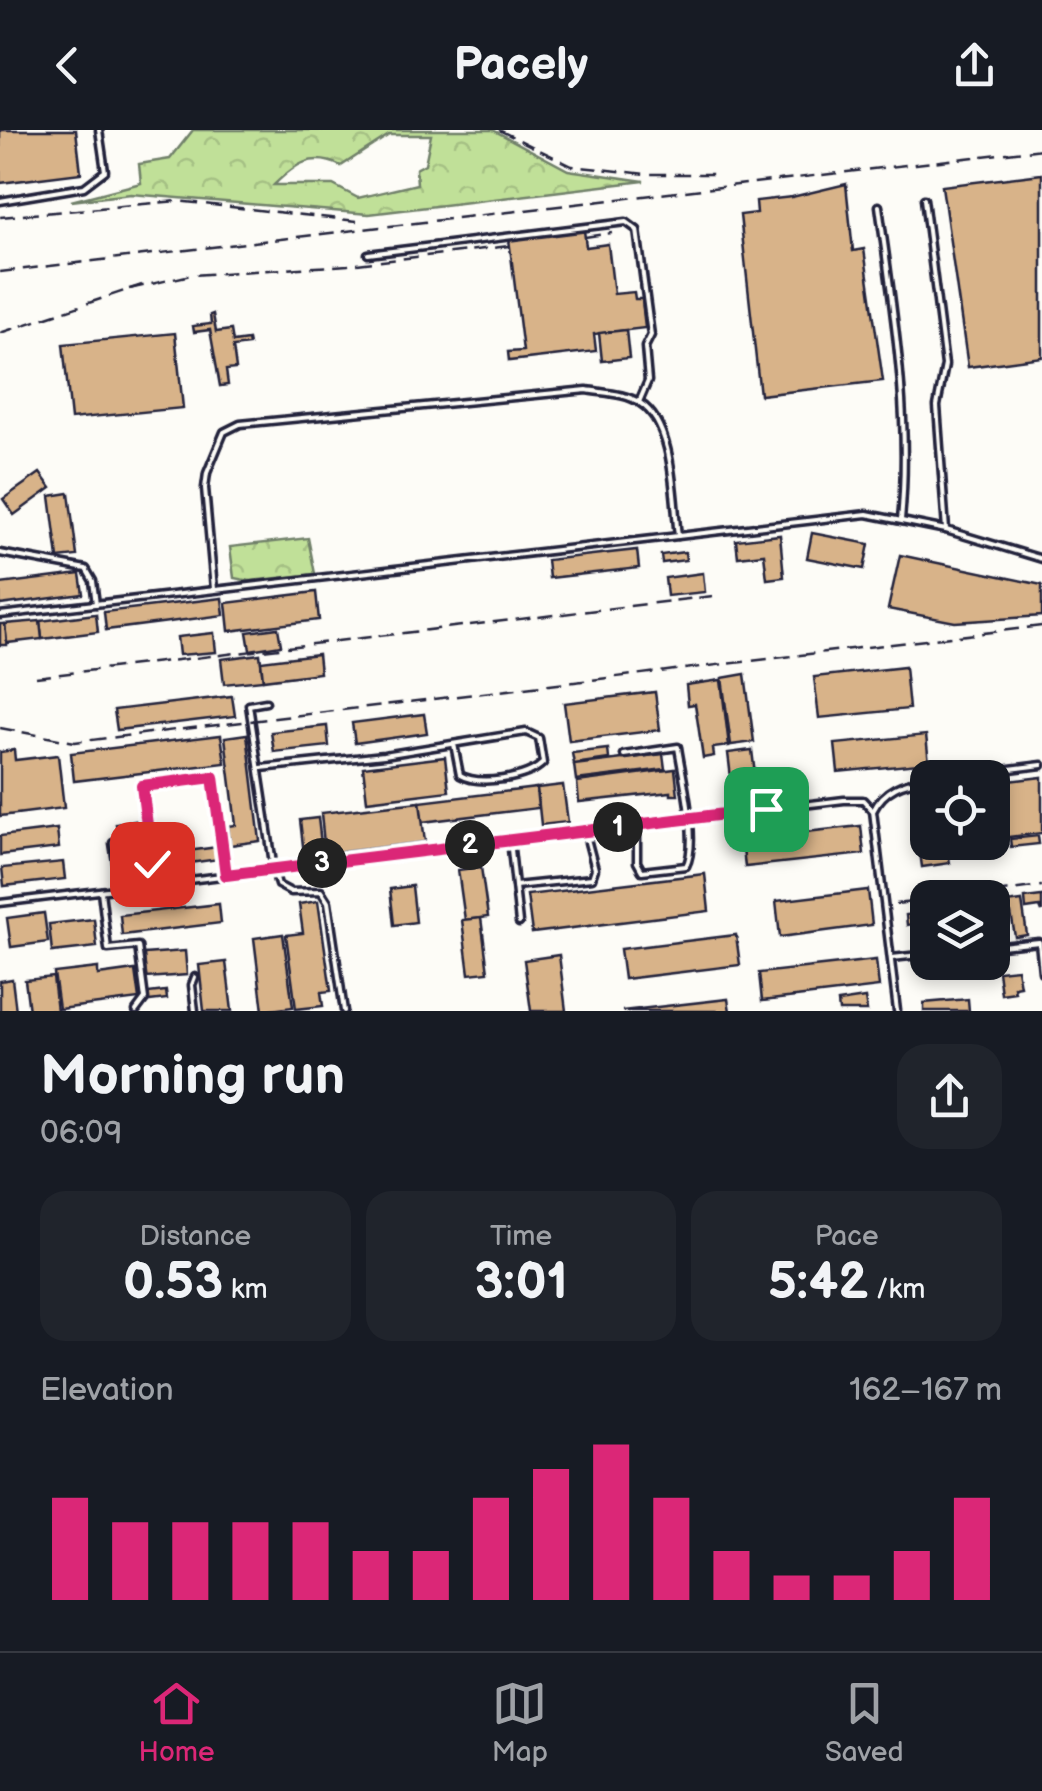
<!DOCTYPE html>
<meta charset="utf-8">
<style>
:root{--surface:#171b24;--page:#20242c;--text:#f1f3f6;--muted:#9ea1a6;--line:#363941;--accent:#db2777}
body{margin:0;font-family:"Balsamiq Sans",sans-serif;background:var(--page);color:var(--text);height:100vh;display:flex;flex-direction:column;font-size:38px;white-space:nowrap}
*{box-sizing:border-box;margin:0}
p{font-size:32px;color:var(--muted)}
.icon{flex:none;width:55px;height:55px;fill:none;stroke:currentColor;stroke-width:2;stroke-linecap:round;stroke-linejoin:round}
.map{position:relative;height:881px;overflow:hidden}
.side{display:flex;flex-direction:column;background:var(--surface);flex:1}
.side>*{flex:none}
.buttons{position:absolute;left:910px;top:630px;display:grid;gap:20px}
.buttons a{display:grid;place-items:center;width:100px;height:100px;border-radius:20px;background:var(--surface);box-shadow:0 5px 15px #0003;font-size:50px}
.pin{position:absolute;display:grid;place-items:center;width:85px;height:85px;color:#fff;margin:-42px;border-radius:20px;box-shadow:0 5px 15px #0006}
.km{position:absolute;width:50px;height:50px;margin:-25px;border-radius:50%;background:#222;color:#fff;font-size:28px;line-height:50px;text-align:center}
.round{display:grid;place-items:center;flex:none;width:105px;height:105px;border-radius:30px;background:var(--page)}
.summary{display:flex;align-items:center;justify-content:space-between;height:170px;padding:0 40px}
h1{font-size:55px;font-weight:700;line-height:75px}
.stats{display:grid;grid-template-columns:repeat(3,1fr);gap:15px;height:170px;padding:10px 40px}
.stats div{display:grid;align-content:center;border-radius:25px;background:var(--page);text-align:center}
.stats b{font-size:50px;font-weight:700}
.stats small{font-size:28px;font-weight:400}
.stats p{font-size:28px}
.chart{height:280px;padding:20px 40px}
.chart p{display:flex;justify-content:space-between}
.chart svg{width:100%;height:180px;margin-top:10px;stroke:var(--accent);stroke-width:6}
header{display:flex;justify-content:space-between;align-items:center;height:130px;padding:0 40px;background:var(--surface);font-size:45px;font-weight:700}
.tab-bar{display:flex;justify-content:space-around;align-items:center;height:140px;border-top:2px solid var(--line);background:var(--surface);font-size:28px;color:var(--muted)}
.tab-bar a{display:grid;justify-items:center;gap:5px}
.tab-bar .on{color:var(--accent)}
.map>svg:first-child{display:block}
.forest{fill:url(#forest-crowns);stroke:#71816a;stroke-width:2.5;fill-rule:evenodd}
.building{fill:#d8b389;stroke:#22223b;stroke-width:2.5}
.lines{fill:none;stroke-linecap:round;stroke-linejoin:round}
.service-casing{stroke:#22223b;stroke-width:11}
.service{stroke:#fdfcf7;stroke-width:4}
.rail{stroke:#22223b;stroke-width:2.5;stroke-dasharray:15 8;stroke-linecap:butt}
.route-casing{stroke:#fff;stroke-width:20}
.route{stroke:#db2777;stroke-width:12}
</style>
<header><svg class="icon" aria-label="back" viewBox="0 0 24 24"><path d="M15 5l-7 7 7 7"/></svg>Pacely<svg class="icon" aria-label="share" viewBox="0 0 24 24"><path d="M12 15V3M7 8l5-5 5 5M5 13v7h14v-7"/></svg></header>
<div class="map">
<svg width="1042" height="881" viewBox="0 0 1042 881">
<defs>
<pattern id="forest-crowns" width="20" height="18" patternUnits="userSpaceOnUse" patternTransform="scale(2.5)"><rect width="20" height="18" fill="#c0e098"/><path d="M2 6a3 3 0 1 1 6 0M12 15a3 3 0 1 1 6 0" fill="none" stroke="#a5c084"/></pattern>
</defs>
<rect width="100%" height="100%" fill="#fdfcf7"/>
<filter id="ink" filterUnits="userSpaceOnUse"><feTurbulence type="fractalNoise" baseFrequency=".01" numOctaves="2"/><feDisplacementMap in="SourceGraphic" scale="20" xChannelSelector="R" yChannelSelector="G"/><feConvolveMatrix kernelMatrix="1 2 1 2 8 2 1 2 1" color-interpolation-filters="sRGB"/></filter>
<g filter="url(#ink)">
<g class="forest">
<path d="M193,0H493L568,40L644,51L369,84L131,64L71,71L141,53L139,34L170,29ZM389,5H431L425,34L416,39L417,54L358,68L333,55H274C295,34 312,22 341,36Z"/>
<path d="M308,408L315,444L250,451L234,448L230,417Z"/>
</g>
<g class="building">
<path d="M0,0H76L81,43L0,53Z"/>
<path d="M1042,44V227L968,237L942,56Z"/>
<path d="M846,54L853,121L864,119L883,251L760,265L740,85L757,83L756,71L792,67Z"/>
<path d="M584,100L586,117L608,114L614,164L634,162L635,169H642L645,198L594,204L596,221L509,231L508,222L523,221L509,109Z"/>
<path d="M213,184L216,202L231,200L233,212L248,210L249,215L233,217L236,239L226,240L228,255L220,256L210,200L194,202L193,196L211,194L210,185Z"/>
<path d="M626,200L629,228L602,231L599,203Z"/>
<path d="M175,203L183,278L71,289L63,214Z"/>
<path d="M40,343L51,358L14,385L3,369Z"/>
<path d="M69,363L77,426L58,428L50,366Z"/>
<path d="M812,403L869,414L864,439L807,428Z"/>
<path d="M780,405L784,447L767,449L764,424L738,427L736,410Z"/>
<path d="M637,420L639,438L549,448L547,430Z"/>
<path d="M685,422L686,430L662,433L661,425Z"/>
<path d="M900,425L1042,455V486L955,492L888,479Z"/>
<path d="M703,443L705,462L667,466L665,448Z"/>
<path d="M80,444L83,464L0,475V454Z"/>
<path d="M316,462L319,490L229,501L226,473Z"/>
<path d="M222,468L224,485L106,500L104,482Z"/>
<path d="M96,484L98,502L42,509L40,491Z"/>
<path d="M40,491L42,509L7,513L5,494Z"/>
<path d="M0,494H5L7,515H0Z"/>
<path d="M278,498L281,515L250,520L247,502Z"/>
<path d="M214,503L216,522L179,525L177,507Z"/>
<path d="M260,524L263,550L224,554L221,529Z"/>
<path d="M318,524L320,543L263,550L261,531Z"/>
<path d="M905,537L909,579L819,588L814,547Z"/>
<path d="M745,544L754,612L731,615L722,548Z"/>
<path d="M721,550L729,616L713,618L714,626L703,628L695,574L688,575L686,555Z"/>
<path d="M655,562L660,600L569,611L564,573Z"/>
<path d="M232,566L235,586L117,600L114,580Z"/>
<path d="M424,584L427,603L355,613L352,593Z"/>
<path d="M327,596L329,616L274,622L271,602Z"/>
<path d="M247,604L260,711L230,715L228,696L236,695L225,607Z"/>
<path d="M221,605L225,633L74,651L71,623Z"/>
<path d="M926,605L929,633L838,642L835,614Z"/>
<path d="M608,619L609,629L574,634L572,623Z"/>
<path d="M14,620L15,630L58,625L64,678L0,686V622Z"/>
<path d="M752,620L756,653L732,656L728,623Z"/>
<path d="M663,624L665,639L576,650L574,635Z"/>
<path d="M445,627L449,661L367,671L363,637Z"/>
<path d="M675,639L678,665H671V662L579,672L577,652Z"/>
<path d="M1042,647V703L992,709V653Z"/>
<path d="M563,655L568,692L541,695L537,658Z"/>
<path d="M536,658L538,678L422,692L420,672Z"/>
<path d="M928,663V705H925L919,664Z"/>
<path d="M420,672L425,712L325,724L321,683Z"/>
<path d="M318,688L322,722L304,724L300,690Z"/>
<path d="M141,690L147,725L133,731L122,729L116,694Z"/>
<path d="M861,696L864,724L745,737L742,709Z"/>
<path d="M57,699L59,718L0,725V706Z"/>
<path d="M1038,706L1039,714L1011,717L1010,709Z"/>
<path d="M218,717L219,729L159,737L157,725Z"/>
<path d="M947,718L950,733L922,737L920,722Z"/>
<path d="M63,732L65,749L4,756L2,738Z"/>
<path d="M481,737L488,787L465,790L458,740Z"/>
<path d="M705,744L709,781L532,803L527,765Z"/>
<path d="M412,756L416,792L394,795L390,759Z"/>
<path d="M868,760L872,795L780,807L776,771Z"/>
<path d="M1042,766V782L1040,777L1026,779L1025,768Z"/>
<path d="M318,771L331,861L321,862L323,876L296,879L286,805L303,803L299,774Z"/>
<path d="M1022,771L1027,805L1015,807L1011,783L992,785V775Z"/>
<path d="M219,774L221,793L122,805L120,785Z"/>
<path d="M44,783L48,812L11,817L7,788Z"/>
<path d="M923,783L925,792L907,795L906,785Z"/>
<path d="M481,788L488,842L469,844L462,790Z"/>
<path d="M94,789L97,817L52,822L49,794Z"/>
<path d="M283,804L293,877L263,881L254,808Z"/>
<path d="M736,805L740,835L624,849L620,819Z"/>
<path d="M185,821L187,845L146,848L144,824Z"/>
<path d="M559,825L566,881H531L524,830Z"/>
<path d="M876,830L879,857L762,871L759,843Z"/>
<path d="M226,832L232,881H204L199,835Z"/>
<path d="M98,838V845L135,840L139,869L59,879L54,843Z"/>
<path d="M1017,839L1020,856L1014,857L1015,862L1001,864L998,841Z"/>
<path d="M53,847L57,881H29L25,850Z"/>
<path d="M12,849L16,881H0V851Z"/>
<path d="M166,861L167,869L149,871L148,863Z"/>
<path d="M865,868L867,881H839L838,872Z"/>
<path d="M728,869L730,881H622Z"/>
<path d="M968,869L969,881H924V873Z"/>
</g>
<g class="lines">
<defs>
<g id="service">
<path d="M924,69L945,235L937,276L946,400"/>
<path d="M0,71L84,57L105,41L99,0"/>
<path d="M879,76C893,180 911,284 901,390"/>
<path d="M368,124L626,92L637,100L651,205L645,217L648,251L639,272"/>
<path d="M0,423L86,439L93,451L96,474"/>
<path d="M214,459L205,358L207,343L224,302L240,294L587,260C603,263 626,263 640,273C675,295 673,368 678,406"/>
<path d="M0,485L867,384L946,400L1042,429"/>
<path d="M266,572L249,575L274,740L278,755L291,762L321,761L328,772L344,881"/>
<path d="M624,625L678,617C682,645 699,713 686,736L642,741L637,732V695"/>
<path d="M261,638L384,625L526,602L539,608L543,633C527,649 479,656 460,645L454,614"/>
<path d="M938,648L1042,635"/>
<path d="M510,710L519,793"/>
<path d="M113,713L117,739L152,734L142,656L213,647L226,745"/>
<path d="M515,756L592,748L595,739L585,701"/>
<path d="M101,761L108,819L138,816L145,869L136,881"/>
<path d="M0,773L844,670H863L873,681"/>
<path d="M992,817L1039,812L1042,842"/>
<path d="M892,828L928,824"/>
<path d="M195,847L192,855L195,881"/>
<path d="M897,881L873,681C884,659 903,652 928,649"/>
</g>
</defs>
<use href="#service" class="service-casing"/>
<use href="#service" class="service"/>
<g class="rail">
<path d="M499,0L572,36L646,44H720"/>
<path d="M0,87L177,71L357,91"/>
<path d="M585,107L612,103"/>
<path d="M0,142L1042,19"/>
<path d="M129,159L191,145L348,135L510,116"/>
<path d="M0,203L142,155"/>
<path d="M36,547L713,466"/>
<path d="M0,598L75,612L1042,496"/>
<path d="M948,768L1042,756"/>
<path d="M896,774L928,770"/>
</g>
</g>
</g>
<g class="lines" filter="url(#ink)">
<defs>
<path id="route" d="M152,734L142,656L213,647L226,745L766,679"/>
</defs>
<use href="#route" class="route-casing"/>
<use href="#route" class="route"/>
</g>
</svg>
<div class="buttons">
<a><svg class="icon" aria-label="locate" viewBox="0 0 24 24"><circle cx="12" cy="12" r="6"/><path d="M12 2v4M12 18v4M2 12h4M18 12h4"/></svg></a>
<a><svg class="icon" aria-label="layers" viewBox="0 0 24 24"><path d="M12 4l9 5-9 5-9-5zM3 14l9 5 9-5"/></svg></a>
</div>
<div class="pin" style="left:766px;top:679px;background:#1e9e55"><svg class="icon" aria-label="arrive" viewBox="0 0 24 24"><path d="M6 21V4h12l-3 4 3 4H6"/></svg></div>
<div class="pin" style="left:152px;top:734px;background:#d93025"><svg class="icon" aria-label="check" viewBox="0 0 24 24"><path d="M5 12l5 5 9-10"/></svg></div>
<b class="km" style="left:618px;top:697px">1</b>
<b class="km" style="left:470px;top:715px">2</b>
<b class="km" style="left:322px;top:733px">3</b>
</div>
<section class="side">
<div class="summary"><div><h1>Morning run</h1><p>06:09</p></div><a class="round"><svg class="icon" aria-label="share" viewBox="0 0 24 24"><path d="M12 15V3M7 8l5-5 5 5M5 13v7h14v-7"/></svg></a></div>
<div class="stats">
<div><p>Distance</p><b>0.53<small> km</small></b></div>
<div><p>Time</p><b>3:01</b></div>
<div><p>Pace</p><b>5:42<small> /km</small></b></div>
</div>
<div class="chart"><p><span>Elevation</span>162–167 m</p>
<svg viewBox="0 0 160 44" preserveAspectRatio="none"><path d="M5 44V19M15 44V25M25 44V25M35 44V25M45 44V25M55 44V32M65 44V32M75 44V19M85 44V12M95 44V6M105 44V19M115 44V32M125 44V38M135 44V38M145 44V32M155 44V19"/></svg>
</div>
</section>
<nav class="tab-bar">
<a class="on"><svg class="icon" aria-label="home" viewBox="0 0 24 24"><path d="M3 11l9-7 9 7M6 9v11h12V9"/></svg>Home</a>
<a><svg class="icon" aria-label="map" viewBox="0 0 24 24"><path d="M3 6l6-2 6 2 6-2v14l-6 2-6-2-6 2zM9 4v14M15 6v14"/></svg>Map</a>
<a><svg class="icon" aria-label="saved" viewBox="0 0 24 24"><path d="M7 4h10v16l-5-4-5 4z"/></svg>Saved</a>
</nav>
